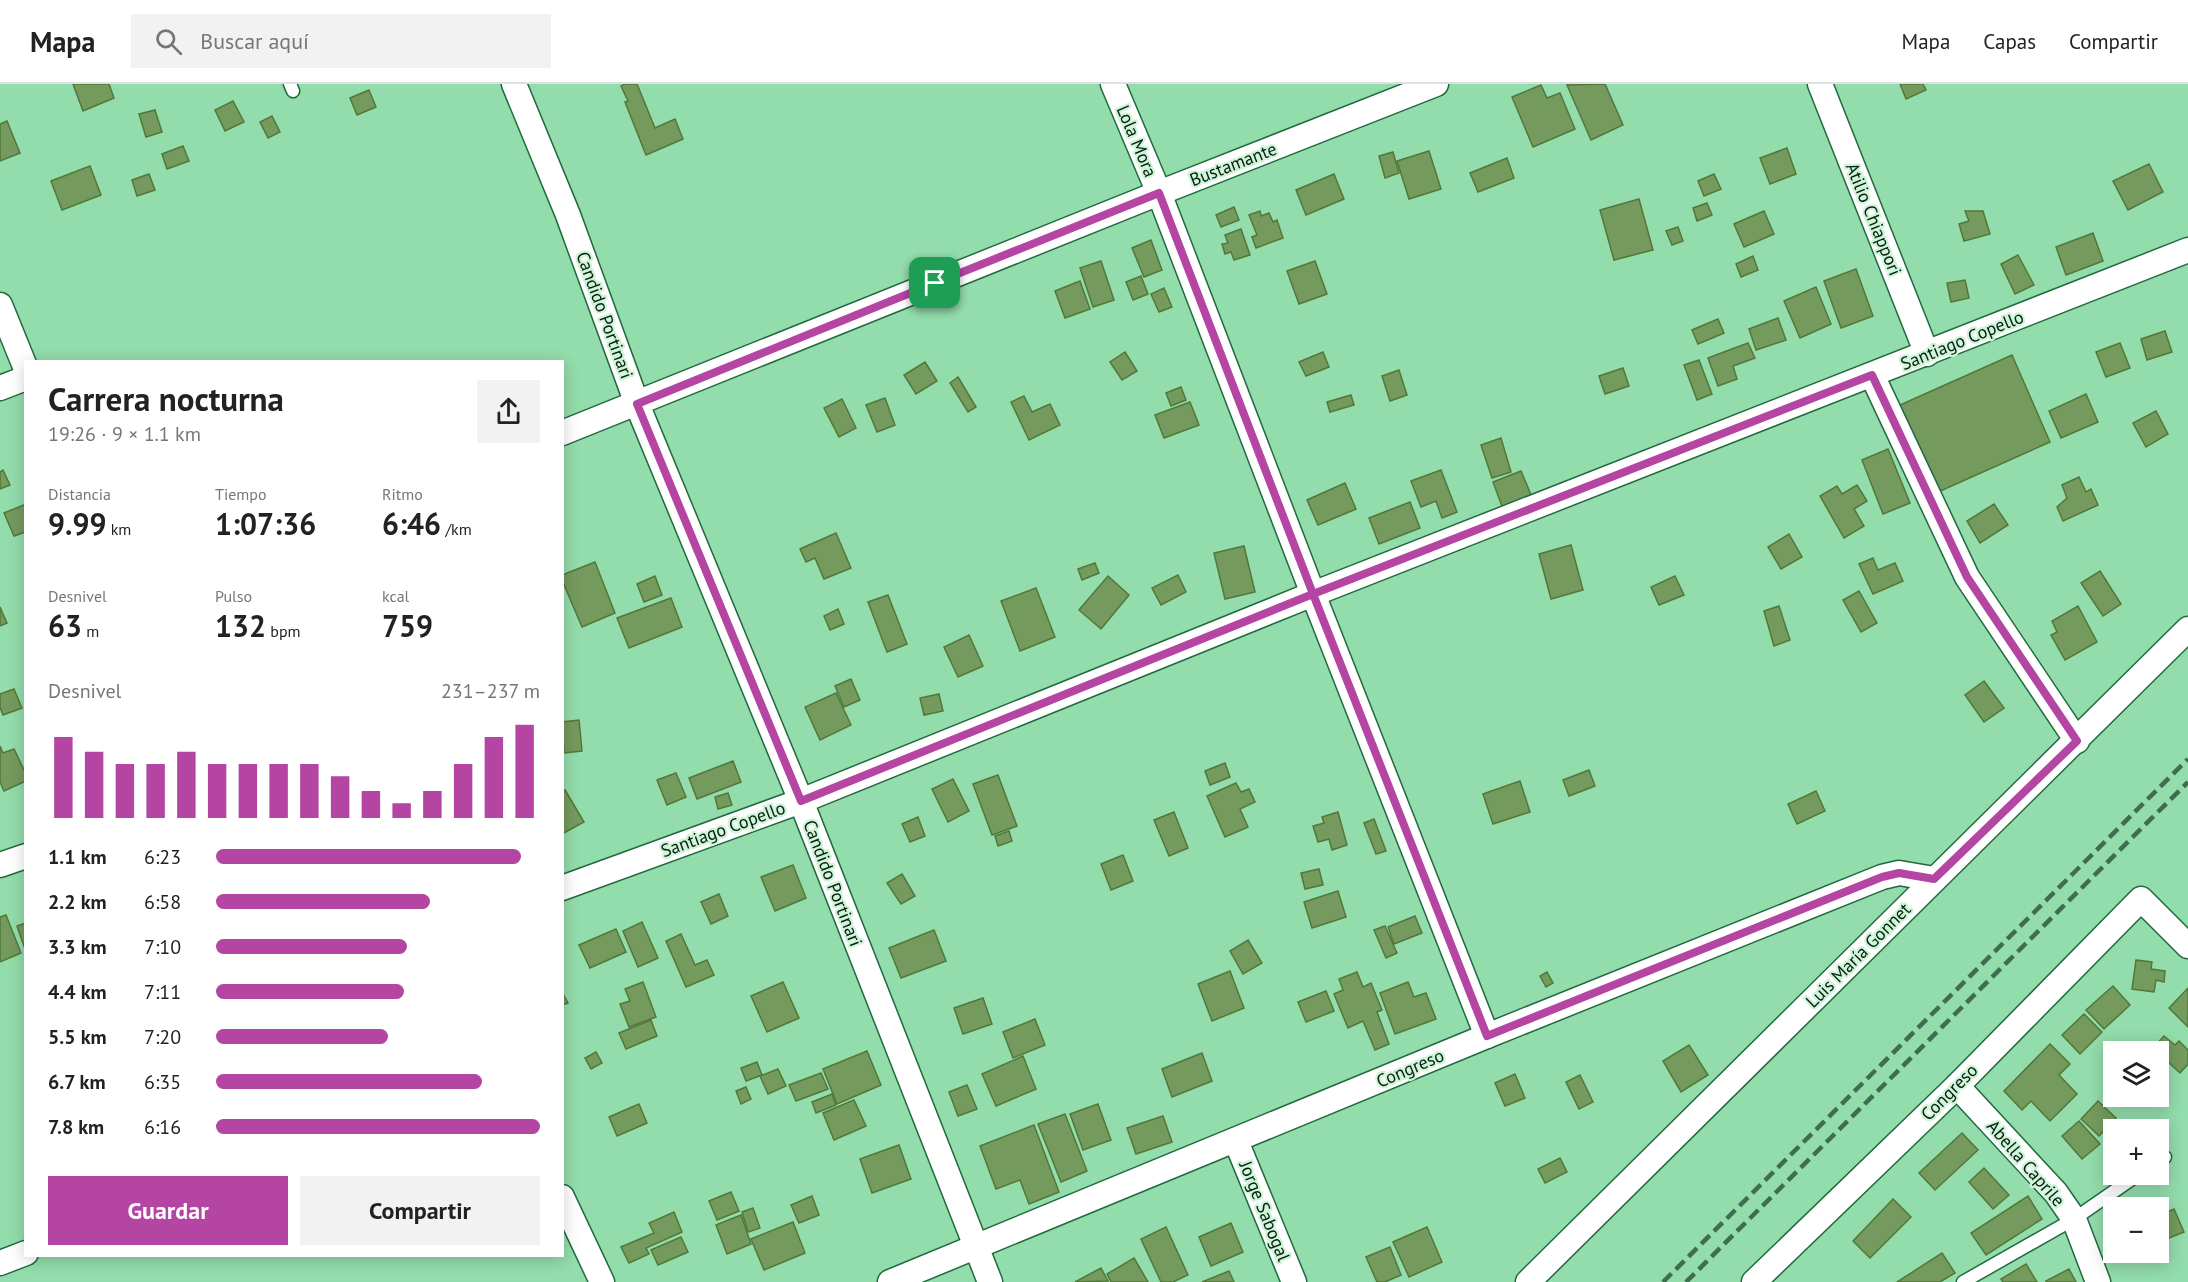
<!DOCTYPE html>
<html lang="es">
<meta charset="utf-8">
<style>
:root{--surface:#fff;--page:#f2f2f2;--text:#222;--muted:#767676;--line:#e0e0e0;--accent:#b445a3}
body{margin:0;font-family:"PT Sans",sans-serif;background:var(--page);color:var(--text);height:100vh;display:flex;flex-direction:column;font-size:22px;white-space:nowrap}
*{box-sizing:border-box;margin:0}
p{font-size:20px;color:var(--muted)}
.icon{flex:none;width:33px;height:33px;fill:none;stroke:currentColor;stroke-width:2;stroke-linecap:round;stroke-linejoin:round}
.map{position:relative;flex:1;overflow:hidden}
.sheet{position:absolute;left:24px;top:276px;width:540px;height:897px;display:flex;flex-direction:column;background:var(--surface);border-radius:0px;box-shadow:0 3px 15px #0003}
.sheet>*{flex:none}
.fabs{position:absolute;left:2103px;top:957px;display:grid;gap:12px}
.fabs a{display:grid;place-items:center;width:66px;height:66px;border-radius:0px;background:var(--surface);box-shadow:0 3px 15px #0003;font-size:30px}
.pin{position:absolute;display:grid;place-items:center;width:51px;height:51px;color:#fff;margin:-26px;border-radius:12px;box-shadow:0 3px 9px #0006}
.round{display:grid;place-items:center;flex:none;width:63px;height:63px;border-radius:0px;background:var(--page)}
.head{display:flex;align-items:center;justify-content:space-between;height:102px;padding:0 24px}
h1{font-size:33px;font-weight:700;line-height:45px}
.stats{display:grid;grid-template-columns:repeat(3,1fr);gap:9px;height:102px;padding:6px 24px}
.stats div{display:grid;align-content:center}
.stats b{font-size:30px;font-weight:700}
.stats small{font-size:16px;font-weight:400}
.stats p{font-size:16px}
.chart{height:168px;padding:12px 24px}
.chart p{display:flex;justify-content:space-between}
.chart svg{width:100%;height:108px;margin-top:6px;stroke:var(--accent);stroke-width:6}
.button{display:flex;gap:12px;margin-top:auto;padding:12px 24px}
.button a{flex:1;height:69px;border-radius:0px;background:var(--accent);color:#fff;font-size:24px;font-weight:700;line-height:69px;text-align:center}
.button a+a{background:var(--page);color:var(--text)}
ul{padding:0 24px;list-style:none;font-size:20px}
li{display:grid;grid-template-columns:96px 72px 1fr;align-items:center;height:45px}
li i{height:15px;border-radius:8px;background:var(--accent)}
header{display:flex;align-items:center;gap:36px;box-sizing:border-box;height:84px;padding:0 30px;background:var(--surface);border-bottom:2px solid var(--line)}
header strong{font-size:28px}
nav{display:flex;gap:33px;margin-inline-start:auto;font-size:21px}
.search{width:420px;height:54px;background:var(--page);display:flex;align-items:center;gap:15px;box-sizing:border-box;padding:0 21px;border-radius:0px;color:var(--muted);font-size:22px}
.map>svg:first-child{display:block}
.building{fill:#759a5d;stroke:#527839;stroke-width:1.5}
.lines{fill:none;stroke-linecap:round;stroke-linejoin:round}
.lane-casing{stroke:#206a3f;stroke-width:15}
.street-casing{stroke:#206a3f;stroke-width:27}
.lane{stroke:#fff;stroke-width:12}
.street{stroke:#fff;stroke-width:24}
.rail{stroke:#3e6e4f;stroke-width:4.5;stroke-dasharray:12 6;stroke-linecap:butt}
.route-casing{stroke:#fff;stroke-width:12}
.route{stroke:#b445a3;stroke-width:8}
.labels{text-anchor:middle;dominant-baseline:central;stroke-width:4.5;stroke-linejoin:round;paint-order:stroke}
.street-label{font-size:18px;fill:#02200e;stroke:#d0f3da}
</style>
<header>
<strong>Mapa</strong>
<div class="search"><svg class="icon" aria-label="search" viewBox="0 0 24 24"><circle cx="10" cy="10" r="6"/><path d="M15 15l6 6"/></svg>Buscar aquí</div>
<nav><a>Mapa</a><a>Capas</a><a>Compartir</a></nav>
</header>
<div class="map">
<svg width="2188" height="1198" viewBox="0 0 2188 1198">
<rect width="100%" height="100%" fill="#93dcab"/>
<g class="building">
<path d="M73,0H109L114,14L83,27Z"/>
<path d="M625,0H637L655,44L675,35L683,55L646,71L625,18L628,17L621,2Z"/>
<path d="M1605,0L1623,41L1591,56L1567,1Z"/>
<path d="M1900,0H1923L1926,6L1906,15Z"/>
<path d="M1541,1L1547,14L1560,9L1575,45L1533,63L1512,13Z"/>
<path d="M369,6L376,23L357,31L350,14Z"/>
<path d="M233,17L244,38L225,47L215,26Z"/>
<path d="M155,26L162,48L146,53L139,30Z"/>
<path d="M272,32L280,48L268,54L260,38Z"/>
<path d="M7,37L20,69L0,77V40Z"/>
<path d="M183,62L189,77L167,85L162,70Z"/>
<path d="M1787,64L1796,90L1770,100L1760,74Z"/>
<path d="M1429,67L1441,105L1409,115L1397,77Z"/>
<path d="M1393,68L1399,89L1385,94L1379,72Z"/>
<path d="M1507,74L1514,94L1478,108L1470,89Z"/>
<path d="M2149,80L2163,108L2128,126L2113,97Z"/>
<path d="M90,82L101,111L62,126L51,97Z"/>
<path d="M149,90L155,106L137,112L132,96Z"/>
<path d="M1334,90L1344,115L1306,131L1296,106Z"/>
<path d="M1714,90L1721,105L1704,112L1698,97Z"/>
<path d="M1639,115L1653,166L1614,176L1600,126Z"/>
<path d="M1707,119L1712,131L1697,137L1693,124Z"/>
<path d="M1234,123L1239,136L1221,143L1216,131Z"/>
<path d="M1260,127L1261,132L1269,129L1273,138L1277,136L1283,154L1256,164L1252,153L1257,151L1249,131Z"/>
<path d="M1764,127L1774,150L1744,163L1734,140Z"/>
<path d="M1965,127H1983L1990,150L1964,157L1959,140L1969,137Z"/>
<path d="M1678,143L1683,157L1672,161L1666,147Z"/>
<path d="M1241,145L1250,171L1234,176L1231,168L1225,170L1222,160L1228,159L1225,151Z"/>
<path d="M2093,149L2103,177L2066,191L2056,163Z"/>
<path d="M1151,156L1162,186L1144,193L1132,164Z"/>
<path d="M2018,171L2034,201L2015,210L2001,180Z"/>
<path d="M1753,172L1758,186L1741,193L1736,180Z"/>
<path d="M1101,177L1114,216L1093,223L1080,184Z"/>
<path d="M1315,177L1327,210L1299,220L1287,187Z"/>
<path d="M1856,185L1873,232L1841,244L1824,197Z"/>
<path d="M1141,192L1148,210L1133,216L1126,198Z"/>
<path d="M1965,196L1969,214L1951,218L1947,199Z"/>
<path d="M1080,197L1090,225L1065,234L1055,207Z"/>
<path d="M1816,203L1831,240L1800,254L1784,217Z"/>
<path d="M1164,204L1172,223L1159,228L1151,210Z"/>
<path d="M1778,234L1786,256L1756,266L1749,245Z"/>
<path d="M1718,235L1724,249L1698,260L1692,246Z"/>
<path d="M2165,247L2172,268L2147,276L2141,255Z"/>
<path d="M1748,259L1755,274L1733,282L1737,295L1718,302L1708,274Z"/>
<path d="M2120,259L2130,284L2106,293L2096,268Z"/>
<path d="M1125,268L1137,287L1122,296L1110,278Z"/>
<path d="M1323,268L1329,283L1306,292L1299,278Z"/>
<path d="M2012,271L2050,358L1936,409L1898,322Z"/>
<path d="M1699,276L1712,310L1697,316L1684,281Z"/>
<path d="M925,278L937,297L916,310L904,291Z"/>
<path d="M1623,284L1629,302L1605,310L1599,292Z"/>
<path d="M1399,286L1407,311L1390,317L1382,292Z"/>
<path d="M958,293L976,323L968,328L950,299Z"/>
<path d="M1181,303L1186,316L1171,322L1166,309Z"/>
<path d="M2086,310L2098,338L2061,354L2049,327Z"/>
<path d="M1351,311L1354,321L1330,328L1327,318Z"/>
<path d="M1024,312L1032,328L1050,320L1060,341L1029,356L1011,318Z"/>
<path d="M885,314L895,341L877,348L866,321Z"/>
<path d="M842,315L856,344L839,353L824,324Z"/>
<path d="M1190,318L1199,341L1164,354L1155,331Z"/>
<path d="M2156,327L2168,350L2146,363L2133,339Z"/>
<path d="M1501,354L1511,388L1492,394L1481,361Z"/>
<path d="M1888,365L1910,419L1883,430L1862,376Z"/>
<path d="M3,386L10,401L0,405V388Z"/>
<path d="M1441,386L1457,428L1442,434L1436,417L1421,423L1411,397Z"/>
<path d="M1521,387L1532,413L1503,425L1493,398Z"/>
<path d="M2079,393L2086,408L2091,405L2098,421L2063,437L2057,423L2067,414L2062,401Z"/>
<path d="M1345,399L1356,425L1318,441L1307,416Z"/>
<path d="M1857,401L1867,417L1854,425L1864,442L1844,454L1820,412L1837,402L1842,410Z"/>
<path d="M1410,418L1420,444L1379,460L1369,434Z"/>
<path d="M26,420V448L14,452L4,429Z"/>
<path d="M1994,420L2008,441L1980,459L1967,437Z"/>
<path d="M836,449L851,484L824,495L815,474L806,478L800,465Z"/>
<path d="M1789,450L1802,473L1781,485L1768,463Z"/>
<path d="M1571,461L1583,506L1551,515L1539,470Z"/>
<path d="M1244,462L1255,508L1225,515L1214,469Z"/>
<path d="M1873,474L1878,486L1895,479L1903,497L1873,510L1859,480Z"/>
<path d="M595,478L615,529L582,543L562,496V491Z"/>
<path d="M1095,479L1099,489L1082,496L1078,485Z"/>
<path d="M2100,487L2121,520L2103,532L2081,499Z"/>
<path d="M1178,491L1186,508L1161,521L1152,504Z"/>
<path d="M655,492L662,511L644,518L637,500Z"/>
<path d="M1108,492L1129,511L1101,545L1079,526Z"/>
<path d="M1675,492L1684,511L1659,521L1651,503Z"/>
<path d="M1036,504L1055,553L1020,567L1001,517Z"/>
<path d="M1859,507L1877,539L1861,548L1843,516Z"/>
<path d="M888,511L907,560L887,568L868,518Z"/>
<path d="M671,514L682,543L629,564L617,534Z"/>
<path d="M1779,522L1790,556L1774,562L1764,527Z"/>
<path d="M2078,522L2097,558L2065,576L2051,551L2057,548L2052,537Z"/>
<path d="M0,523L7,539L0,542Z"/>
<path d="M838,525L844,540L830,546L824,532Z"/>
<path d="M969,551L983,582L958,593L944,563Z"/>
<path d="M851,595L860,616L844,623L835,602Z"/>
<path d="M1984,597L2004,624L1984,638L1965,611Z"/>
<path d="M14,605L22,624L3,631L0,623V610Z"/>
<path d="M836,609L851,641L820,656L805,623Z"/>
<path d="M939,610L943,627L924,631L920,614Z"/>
<path d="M579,636L582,667L564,669L562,638Z"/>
<path d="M0,662L3,669L14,665L26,690V697L4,707L0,698Z"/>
<path d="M733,677L741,698L697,715L689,694Z"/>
<path d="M1225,679L1230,693L1210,701L1205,687Z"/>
<path d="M1589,686L1595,702L1569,712L1563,696Z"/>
<path d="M676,689L686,713L667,721L657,696Z"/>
<path d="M998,691L1017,742L992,751L973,700Z"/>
<path d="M953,695L969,727L948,738L932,705Z"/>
<path d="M1520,697L1530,728L1493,740L1483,710Z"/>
<path d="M1236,699L1241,708L1249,705L1255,718L1240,725L1248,743L1225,753L1207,712Z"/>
<path d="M565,706L584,738L562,750V707Z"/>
<path d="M1816,707L1825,727L1797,740L1788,720Z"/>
<path d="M728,709L732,721L718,725L715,713Z"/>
<path d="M1174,728L1188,764L1169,772L1154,736Z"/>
<path d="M1338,728L1347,761L1332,766L1329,755L1318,758L1313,742L1324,739L1322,733Z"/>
<path d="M918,733L925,752L910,758L902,740Z"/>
<path d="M1374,735L1386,767L1376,770L1364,739Z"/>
<path d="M1009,747L1012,757L998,762L995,752Z"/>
<path d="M1123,771L1133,797L1111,806L1101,780Z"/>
<path d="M793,781L806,814L775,827L761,793Z"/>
<path d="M1319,785L1323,801L1305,805L1301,789Z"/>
<path d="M902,790L915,812L901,820L887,799Z"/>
<path d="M1338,807L1346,833L1312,844L1304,818Z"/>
<path d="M719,810L728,832L711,840L701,818Z"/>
<path d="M6,831L21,869L0,878V833Z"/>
<path d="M1415,832L1422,849L1394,860L1388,843Z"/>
<path d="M642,838L658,874L638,883L623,847Z"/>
<path d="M26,839V864L25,865L17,842Z"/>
<path d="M1385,842L1397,869L1386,874L1374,846Z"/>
<path d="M616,845L626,868L590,884L579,861Z"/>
<path d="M934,846L946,877L901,894L889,864Z"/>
<path d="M681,850L695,881L707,876L714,891L686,903L666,857Z"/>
<path d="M1248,856L1262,879L1243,890L1230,867Z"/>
<path d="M2136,876L2152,878L2151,885L2165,887L2164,898L2156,896L2154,908L2132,905Z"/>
<path d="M1230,887L1244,924L1212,937L1198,900Z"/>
<path d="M1357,888L1363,903L1371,899L1382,926L1377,928L1389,960L1375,966L1363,937L1348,944L1334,910L1343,906L1339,895Z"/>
<path d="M1547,888L1553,899L1546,903L1540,892Z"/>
<path d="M643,898L656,933L629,943L620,920L630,917L625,905Z"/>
<path d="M783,898L799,934L767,948L751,912Z"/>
<path d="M1408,898L1414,913L1426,909L1436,935L1395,950L1380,909Z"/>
<path d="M2113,902L2130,921L2104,945L2086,926Z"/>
<path d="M2188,904V943L2169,924Z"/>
<path d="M1326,907L1334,927L1306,938L1298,918Z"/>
<path d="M562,908L568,919L562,921Z"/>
<path d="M983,914L992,940L963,950L954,924Z"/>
<path d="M2084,930L2102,948L2080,970L2062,951Z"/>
<path d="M1035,935L1045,961L1013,974L1003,948Z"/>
<path d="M651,936L657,952L626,965L619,949Z"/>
<path d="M2164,952L2175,961L2179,957L2188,966V980L2180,989L2153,964Z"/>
<path d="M2050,960L2070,980L2059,991L2077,1010L2050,1037L2031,1017L2022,1026L2004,1007Z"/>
<path d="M2143,960L2151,968H2136Z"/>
<path d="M1689,961L1708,991L1681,1008L1663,977Z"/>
<path d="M867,967L881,1001L837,1020L823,985Z"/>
<path d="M596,968L602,979L591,985L585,974Z"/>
<path d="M1202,969L1212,997L1172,1013L1162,985Z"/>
<path d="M1023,972L1036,1005L996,1022L982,990Z"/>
<path d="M757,978L762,991L746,997L741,984Z"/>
<path d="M2158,983H2163L2162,1018L2133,1016V1012H2158Z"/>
<path d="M778,985L786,1002L768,1010L760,992Z"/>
<path d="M821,989L828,1005L796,1017L789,1001Z"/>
<path d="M1515,990L1525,1014L1505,1022L1495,999Z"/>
<path d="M2114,990V1004L2106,997Z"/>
<path d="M1580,991L1593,1018L1579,1025L1566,998Z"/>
<path d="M967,1001L977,1025L958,1032L949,1008Z"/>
<path d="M746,1003L751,1015L741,1020L736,1007Z"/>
<path d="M832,1010L836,1021L816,1029L812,1018Z"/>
<path d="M854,1016L866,1042L834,1056L823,1029Z"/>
<path d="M2098,1017L2116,1034L2099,1052L2081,1035Z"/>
<path d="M639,1020L647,1039L617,1052L609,1033Z"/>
<path d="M1098,1020L1111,1056L1083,1066L1070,1030Z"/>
<path d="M1065,1030L1087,1087L1061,1098L1038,1040Z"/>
<path d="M1163,1032L1172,1058L1136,1070L1127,1044Z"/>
<path d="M2079,1037L2100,1060L2082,1075L2062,1052Z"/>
<path d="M1034,1041L1059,1108L1029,1120L1020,1096L996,1105L980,1062Z"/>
<path d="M1962,1049L1978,1066L1935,1106L1919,1089Z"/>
<path d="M899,1061L911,1095L872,1109L860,1075Z"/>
<path d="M1560,1074L1567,1088L1545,1099L1538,1085Z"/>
<path d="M1984,1084L2009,1111L1993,1125L1969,1098Z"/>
<path d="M731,1108L739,1127L717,1136L709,1117Z"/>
<path d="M812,1112L819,1131L799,1139L791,1121Z"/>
<path d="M2028,1112L2042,1135L1986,1171L1971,1149Z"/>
<path d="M1893,1115L1911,1133L1870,1174L1853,1157Z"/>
<path d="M753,1124L760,1144L748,1148L742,1128Z"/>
<path d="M2174,1125L2184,1148L2159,1158L2158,1132Z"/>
<path d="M674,1128L682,1148L646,1164L649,1170L629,1179L621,1163L654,1149L649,1139Z"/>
<path d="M741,1131L751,1160L727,1170L716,1141Z"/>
<path d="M793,1138L805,1169L764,1186L751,1155Z"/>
<path d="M1231,1139L1243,1168L1211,1182L1199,1153Z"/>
<path d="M1166,1143L1188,1191L1173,1198H1161L1141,1155Z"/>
<path d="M1427,1143L1442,1178L1409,1193L1393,1158Z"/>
<path d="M681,1153L688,1168L658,1181L651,1166Z"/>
<path d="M1390,1163L1401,1191L1385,1198H1377L1366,1173Z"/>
<path d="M1942,1169L1955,1189L1940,1198H1897Z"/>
<path d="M1134,1174L1148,1198H1111L1107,1190Z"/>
<path d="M2026,1180L2037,1198H2003L2001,1195Z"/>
<path d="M1101,1184L1108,1197L1075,1198Z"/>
<path d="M2069,1185L2076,1198H2046V1197Z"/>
<path d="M1229,1187L1234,1198H1202Z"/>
</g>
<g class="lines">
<defs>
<g id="lane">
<path d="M290,0L293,7"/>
<path d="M2158,1077L2165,1073"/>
<path d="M1963,1198L2074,1135L2139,1090"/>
</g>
<g id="street">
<path d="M514,0L568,131L637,320L801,717L990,1198"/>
<path d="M1113,0L1159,109L1313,510L1487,952"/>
<path d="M1820,0L1927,270"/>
<path d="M0,221L26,285"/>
<path d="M1872,291L1967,493L2077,657"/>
<path d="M0,304L26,294"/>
<path d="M562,349L1159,109L1436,0"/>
<path d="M0,781L26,772"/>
<path d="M562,804L801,717L1313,510L2188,166"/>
<path d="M1957,1002L2056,1109L2074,1135L2098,1198"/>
<path d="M1236,1057L1294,1198"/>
<path d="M562,1113L602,1198"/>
<path d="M0,1179L26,1169"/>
<path d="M890,1198L1487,952L1882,793L1899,789L1934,795"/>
<path d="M1528,1198L2188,545"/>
<path d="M1754,1198L1957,1002L2141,815L2188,862"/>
</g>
</defs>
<use href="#lane" class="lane-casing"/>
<use href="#street" class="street-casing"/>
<use href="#lane" class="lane"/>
<use href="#street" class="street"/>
<g class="rail">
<path d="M1663,1198L2188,675"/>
<path d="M1686,1198L2188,698"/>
</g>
</g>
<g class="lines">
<defs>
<path id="route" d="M935,199L1159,109L1313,510L1487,952L1882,793L1899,789L1934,795L2077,657L1967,493L1872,291L1313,510L801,717L637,320L935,199"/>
</defs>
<use href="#route" class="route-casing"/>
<use href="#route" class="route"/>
</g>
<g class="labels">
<g class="street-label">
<text transform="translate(1137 57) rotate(67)">Lola Mora</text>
<text transform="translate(1233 80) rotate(-21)">Bustamante</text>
<text transform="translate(1874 135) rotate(68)">Atilio Chiappori</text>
<text transform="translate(605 231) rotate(70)">Candido Portinari</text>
<text transform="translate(1962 256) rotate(-22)">Santiago Copello</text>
<text transform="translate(723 745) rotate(-20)">Santiago Copello</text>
<text transform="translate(833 799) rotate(69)">Candido Portinari</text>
<text transform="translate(1858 871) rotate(-45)">Luis María Gonnet</text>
<text transform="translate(1410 984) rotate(-23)">Congreso</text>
<text transform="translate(1949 1008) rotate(-45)">Congreso</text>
<text transform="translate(2026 1079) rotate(49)">Abella Caprile</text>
<text transform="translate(1265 1127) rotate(68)">Jorge Sabogal</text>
</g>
</g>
</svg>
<div class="fabs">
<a><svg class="icon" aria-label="layers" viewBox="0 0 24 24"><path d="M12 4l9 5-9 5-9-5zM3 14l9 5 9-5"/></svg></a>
<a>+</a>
<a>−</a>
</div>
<div class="pin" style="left:935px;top:199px;background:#1e9e55"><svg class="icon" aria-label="arrive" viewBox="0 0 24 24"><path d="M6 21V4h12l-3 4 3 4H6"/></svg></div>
<section class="sheet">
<div class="head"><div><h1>Carrera nocturna</h1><p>19:26 · 9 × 1.1 km</p></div><a class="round"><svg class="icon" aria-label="share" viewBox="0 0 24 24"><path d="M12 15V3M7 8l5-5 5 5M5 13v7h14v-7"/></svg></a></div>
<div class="stats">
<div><p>Distancia</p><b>9.99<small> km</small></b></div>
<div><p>Tiempo</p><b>1:07:36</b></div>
<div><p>Ritmo</p><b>6:46<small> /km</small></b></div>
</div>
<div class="stats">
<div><p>Desnivel</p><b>63<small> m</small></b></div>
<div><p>Pulso</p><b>132<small> bpm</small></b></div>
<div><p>kcal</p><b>759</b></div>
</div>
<div class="chart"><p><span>Desnivel</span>231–237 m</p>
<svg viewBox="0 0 160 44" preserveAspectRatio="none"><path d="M5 44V11M15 44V17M25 44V22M35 44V22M45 44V17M55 44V22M65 44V22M75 44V22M85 44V22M95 44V27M105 44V33M115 44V38M125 44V33M135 44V22M145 44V11M155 44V6"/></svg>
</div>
<ul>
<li><b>1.1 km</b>6:23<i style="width:94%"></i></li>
<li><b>2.2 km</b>6:58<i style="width:66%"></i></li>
<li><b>3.3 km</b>7:10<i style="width:59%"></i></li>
<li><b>4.4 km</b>7:11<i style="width:58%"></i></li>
<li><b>5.5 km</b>7:20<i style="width:53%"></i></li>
<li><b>6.7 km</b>6:35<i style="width:82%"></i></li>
<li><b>7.8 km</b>6:16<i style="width:100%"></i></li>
</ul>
<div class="button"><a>Guardar</a><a>Compartir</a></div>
</section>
</div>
